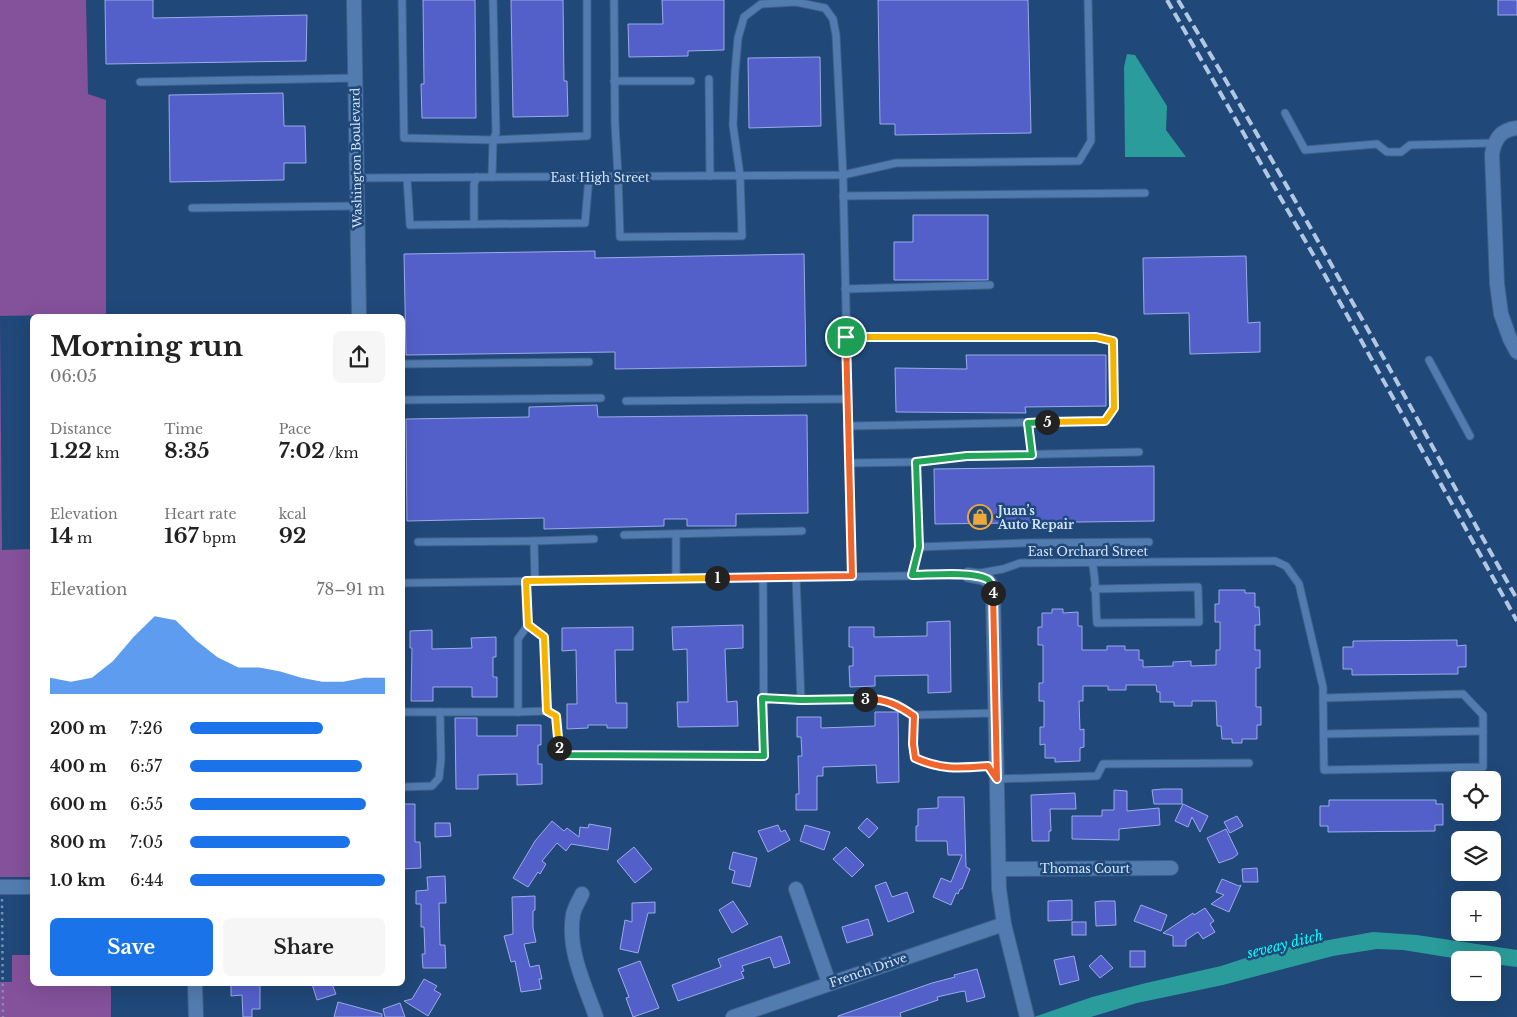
<!DOCTYPE html>
<meta charset="utf-8">
<style>
:root{--surface:#fff;--page:#f6f6f6;--text:#222;--muted:#767676;--accent:#1a73e8}
body{margin:0;font-family:"Libre Baskerville",serif;background:var(--page);color:var(--text);height:100vh;display:flex;flex-direction:column;font-size:19px;white-space:nowrap}
*{box-sizing:border-box;margin:0}
p{font-size:16px;color:var(--muted)}
.icon{flex:none;width:28px;height:28px;fill:none;stroke:currentColor;stroke-width:2;stroke-linecap:round;stroke-linejoin:round}
.map{position:relative;flex:1;overflow:hidden}
.drawer{position:absolute;left:30px;top:314px;width:375px;height:672px;display:flex;flex-direction:column;background:var(--surface);border-radius:8px;box-shadow:0 5px 20px #0002}
.drawer>*{flex:none}
.tools{position:absolute;left:1451px;top:771px;display:grid;gap:10px}
.tools a{display:grid;place-items:center;width:50px;height:50px;border-radius:8px;background:var(--surface);box-shadow:0 5px 20px #0002;font-size:25px}
.pin{position:absolute;display:grid;place-items:center;width:42px;height:42px;color:#fff;margin:-21px;border:2px solid #fff;border-radius:50%;box-shadow:0 1px 5px #0007}
.km{position:absolute;width:25px;height:25px;margin:-12px;border-radius:50%;background:#222;color:#fff;font-size:14px;line-height:25px;text-align:center}
.round{display:grid;place-items:center;flex:none;width:52px;height:52px;border-radius:8px;background:var(--page)}
.overview{display:flex;align-items:center;justify-content:space-between;height:85px;padding:0 20px}
h1{font-size:28px;font-weight:700;line-height:38px}
.metrics{display:grid;grid-template-columns:repeat(3,1fr);gap:8px;height:85px;padding:5px 20px}
.metrics div{display:grid;align-content:center}
.metrics b{font-size:21px;font-weight:700}
.metrics small{font-size:14px;font-weight:400}
.metrics p{font-size:14px}
.chart{height:140px;padding:10px 20px}
.chart p{display:flex;justify-content:space-between}
.chart svg{width:100%;height:90px;margin-top:5px;fill:var(--accent);opacity:.7}
.cta{display:flex;gap:10px;margin-top:auto;padding:10px 20px}
.cta a{flex:1;height:58px;border-radius:8px;background:var(--accent);color:#fff;font-size:20px;font-weight:700;line-height:58px;text-align:center}
.cta a+a{background:var(--page);color:var(--text)}
ul{padding:0 20px;list-style:none;font-size:16px}
li{display:grid;grid-template-columns:80px 60px 1fr;align-items:center;height:38px}
li i{height:12px;border-radius:6px;background:var(--accent)}
.map>svg:first-child{display:block}
.green{fill:#84519b}
.water{fill:#2a9c9b}
.building{fill:#5360c9;stroke:#9caae9}
.lines{fill:none;stroke-linecap:round;stroke-linejoin:round}
.service-casing{stroke:#3d6188;stroke-width:9}
.minor-casing{stroke:#3d6188;stroke-width:16}
.path{stroke:#7492b6;stroke-width:2.5;stroke-dasharray:2.5 4;stroke-linecap:butt}
.service{stroke:#527cb0;stroke-width:7}
.minor{stroke:#527cb0;stroke-width:14}
.rail{stroke:#b1c7e3;stroke-width:4;stroke-dasharray:10 5;stroke-linecap:butt}
.split-1-casing{stroke:#fff;stroke-width:10}
.split-2-casing{stroke:#fff;stroke-width:10}
.split-3-casing{stroke:#fff;stroke-width:10}
.split-4-casing{stroke:#fff;stroke-width:10}
.split-5-casing{stroke:#fff;stroke-width:10}
.split-6-casing{stroke:#fff;stroke-width:10}
.split-1{stroke:#f0652b;stroke-width:6}
.split-2{stroke:#f5b400;stroke-width:6}
.split-3{stroke:#22a559;stroke-width:6}
.split-4{stroke:#f0652b;stroke-width:6}
.split-5{stroke:#22a559;stroke-width:6}
.split-6{stroke:#f5b400;stroke-width:6}
.labels{text-anchor:middle;dominant-baseline:central;stroke-width:5;stroke-linejoin:round;paint-order:stroke}
.street-label{font-size:12px;fill:#d3e5fc;stroke:#204878}
.poi-label{font-size:12px;font-weight:bold;fill:#d3e5fc;stroke:#204878;text-anchor:start}
.water-label{font-size:14px;font-style:italic;fill:#08fefd;stroke:#204878}
</style>
<div class="map">
<svg width="1517" height="1017" viewBox="0 0 1517 1017">
<rect width="100%" height="100%" fill="#204878"/>
<g class="green">
<path d="M0,0H86L88,94L106,100V314L0,316L2,550L32,549V877H0Z"/>
<path d="M12,955H32V984H111V1017H0V982H12Z"/>
</g>
<g class="water">
<path d="M1127,54L1135,55L1167,106L1166,130L1186,157H1125L1124,67Z"/>
<path d="M1373,932L1417,935L1517,950V967L1493,964L1492,960H1465L1403,950L1377,949L1333,956L1223,985L1137,1003L1091,1017H1034L1092,997L1146,983L1221,966L1267,951Z"/>
</g>
<g class="building">
<path d="M105,0H153V18L307,15L306,61L106,64Z"/>
<path d="M423,0H475L476,118H422L421,84H424Z"/>
<path d="M511,0H563L564,81H567L568,116L513,117Z"/>
<path d="M662,0H724V50L688,51V56L629,57L628,24H663Z"/>
<path d="M878,0H1028L1031,133L895,135V124H880Z"/>
<rect x="1498" y="0" width="19" height="15"/>
<path d="M820,57L821,126L749,128L748,58Z"/>
<path d="M283,93L284,126H305L306,163H284V180L170,182L169,95Z"/>
<path d="M913,215H988V280H894V242H913Z"/>
<path d="M595,251V258L804,254L806,366L615,369V352L406,355L404,254Z"/>
<path d="M1246,256L1248,323L1260,322V352L1190,354L1189,313L1144,314L1143,258Z"/>
<path d="M966,355H1106V406L1025,407L1026,413L896,412L895,368L967,369Z"/>
<path d="M597,405L598,417L807,415L808,513L736,514V526H687V519H664V526L544,529V518L407,521L406,419L529,417V407Z"/>
<path d="M1154,466V521L935,524L934,469Z"/>
<path d="M1219,590H1245V593H1255V607H1259L1260,625H1255V650H1260V668H1256V707H1261V725H1257V739H1242V743H1232V739H1222L1221,726H1217L1216,701H1192V706H1174V702H1160V692H1157L1156,685H1126V690H1108V686H1083V701H1079L1080,730L1084,729V747L1080,748V761L1055,762V758H1045V744L1040,745V727H1044V701H1039V683H1043V645H1038V627H1042V613H1052V609H1063V613L1078,612V626H1082V650H1107V646H1125V650H1139V660H1143V667L1173,666V662L1191,661V666L1216,665V650H1220V622H1215V604H1219Z"/>
<path d="M950,621L951,692L928,693V675L875,676V686L850,687L849,666H853V647H849V627H874V637L927,636V622Z"/>
<path d="M743,625V648L725,649L727,702L737,701L738,726L678,727L677,702H688L687,649L673,650L672,627Z"/>
<path d="M633,627V650H615L616,703H627V728H607V725H588V728L567,729V704H577L576,650L562,651V628Z"/>
<path d="M432,630V649L472,648L471,638L496,637V657H493V677H497V697H472V687H433V701H411L412,648H410V631Z"/>
<path d="M1457,640V646L1466,645V667H1458V674L1352,675V669H1343V647H1353V641Z"/>
<path d="M875,712H898L899,782L877,783L876,765L823,767V776H817V810H796V794H799L798,756H802L801,737H797V717H821V728L875,726Z"/>
<path d="M455,718H477V736H517V725H541V745H538V764H542V784L517,785V774L478,775V789H456Z"/>
<path d="M1163,789H1182V804H1154L1152,790Z"/>
<path d="M1114,790L1127,791V811L1159,808L1160,825L1119,829V840L1072,839V816H1102V810H1114Z"/>
<path d="M1075,793L1076,809H1050L1051,831H1049V841H1032L1031,795Z"/>
<path d="M938,797H964L966,867L970,869L962,889H960L958,894L956,893L951,905L933,897L941,878L951,882L962,855H948L947,841H916V826H918V809L938,808Z"/>
<path d="M1329,800H1436V804H1443V825H1435V831L1328,832V826H1320V806H1329Z"/>
<path d="M402,804H415V842H420L421,868L402,869Z"/>
<path d="M1183,804L1208,816L1200,832L1192,817L1188,827L1175,821Z"/>
<path d="M1237,816L1243,826L1230,833L1224,822Z"/>
<path d="M867,818L878,828L869,838L858,828Z"/>
<path d="M552,821L564,831L567,828L579,837L580,827L588,828L589,824L611,828L608,850L571,844L566,851L557,843L542,861L546,864L540,874L538,872L528,887L513,878L535,841Z"/>
<path d="M435,823H450L451,836L435,837Z"/>
<path d="M778,825L781,832L785,830L790,840L768,852L758,831Z"/>
<path d="M805,825L830,832L824,850L800,841Z"/>
<path d="M1226,829L1238,854L1233,858L1219,863L1207,838Z"/>
<path d="M634,847L652,869L635,883L617,861Z"/>
<path d="M846,847L864,865L852,877L833,859Z"/>
<path d="M733,852L757,858L750,887L732,883L735,871L729,869Z"/>
<path d="M1257,868L1258,882H1243L1242,869Z"/>
<path d="M445,876L446,903H439L440,945H445L446,968H423L422,954H425L424,927H421V904H416V891L428,890L427,877Z"/>
<path d="M1222,879L1239,886L1241,885L1229,912L1211,904L1224,895L1216,892Z"/>
<path d="M886,882L892,897L907,892L914,912L888,922L875,886Z"/>
<path d="M535,896V910L533,911V928L536,942L524,944L530,967L539,965L542,979H539L541,989L521,992L515,961L511,962L504,936L513,934L512,897Z"/>
<path d="M1072,900V920L1048,921V901Z"/>
<path d="M733,901L748,924L732,933L719,910Z"/>
<path d="M1101,901H1115L1116,925L1096,926L1095,902Z"/>
<path d="M655,902V913H648L638,953L620,949L625,920L632,922V903Z"/>
<path d="M1141,905L1167,915L1161,931L1134,921Z"/>
<path d="M1205,908L1214,921L1210,924L1215,932L1203,939L1198,932L1186,940V946H1173V936L1163,933L1193,913L1194,915Z"/>
<path d="M868,919L873,935L847,943L842,927Z"/>
<rect x="1072" y="922" width="14" height="13"/>
<path d="M781,936L790,963L774,968L770,957L742,966L744,971L741,972L744,978L678,1001L672,985L721,967L718,959Z"/>
<rect x="1130" y="951" width="15" height="16"/>
<path d="M1101,955L1113,968L1100,978L1089,966Z"/>
<path d="M1074,956L1079,980L1060,985L1054,960Z"/>
<path d="M640,961L659,1008L633,1017L626,998L629,997L618,969Z"/>
<path d="M977,969L985,997L967,1002L965,991L959,992L937,997L938,1000L900,1013L901,1017H838V1016L932,983L955,977L954,975Z"/>
<path d="M424,979L437,986L434,990L441,994L428,1016L404,1001L412,999Z"/>
<path d="M231,984H260V1009H252V1017H243L242,995L231,996Z"/>
<path d="M312,984H332L336,994L317,1000Z"/>
<path d="M338,1002L382,1014V1017H334Z"/>
<path d="M400,1003L405,1017H385L383,1009Z"/>
</g>
<g class="lines">
<defs>
<g id="service">
<path d="M402,0L404,138L493,140L587,136V0"/>
<path d="M614,0L615,124L618,176L620,237L742,236L740,175L733,125L735,72L738,38L744,17L761,4L796,2L825,8L833,19L836,35L843,175L852,576"/>
<path d="M709,79L710,176"/>
<path d="M614,81H691"/>
<path d="M140,82L355,78"/>
<path d="M1285,113L1305,150L1377,144L1387,152H1401L1410,145L1494,143"/>
<path d="M492,177L493,140L496,133L493,0"/>
<path d="M356,178L843,175L896,163L1079,161L1091,141L1088,0"/>
<path d="M407,178L410,225L585,223L589,177"/>
<path d="M843,196L1145,193"/>
<path d="M192,208L357,206"/>
<path d="M474,224V184L477,177"/>
<path d="M845,289L990,285"/>
<path d="M846,337H1096L1113,341L1114,408L1105,421L848,426"/>
<path d="M1429,360L1470,436"/>
<path d="M402,364L589,362"/>
<path d="M402,400L601,398"/>
<path d="M626,401L848,399"/>
<path d="M1028,423L1032,455"/>
<path d="M849,463L916,462"/>
<path d="M624,535L802,531"/>
<path d="M418,542L534,541"/>
<path d="M919,547L916,462L967,456L1139,452"/>
<path d="M1092,562C1097,581 1095,603 1097,623L1199,622L1198,587L1094,589"/>
<path d="M912,575L919,547L1023,543L1149,542"/>
<path d="M796,577L801,700"/>
<path d="M676,578V534"/>
<path d="M526,581L528,625L544,637L547,711L556,716L559,755L764,756L763,577"/>
<path d="M535,581L534,541L594,539"/>
<path d="M402,583L969,575L1003,569L1020,563L1275,561L1286,566L1299,584L1323,687V698L1463,694L1483,715V767L1324,770L1323,698"/>
<path d="M762,698L801,700L874,698L897,704L914,715L913,744L915,758C941,770 960,768 988,766L997,779L1097,776L1103,764L1249,763"/>
<path d="M402,712H518V639L528,625"/>
<path d="M518,712L547,711"/>
<path d="M914,715L996,713"/>
<path d="M1324,734L1483,731"/>
<path d="M402,787L432,786L439,778L441,759L440,712"/>
</g>
<g id="minor">
<path d="M354,0L359,316"/>
<path d="M1517,128C1500,130 1495,139 1492,154L1497,284L1501,314L1510,339L1517,352"/>
<path d="M969,575C984,578 989,576 993,591L999,889L1004,924L1027,1017"/>
<path d="M999,869L1171,868"/>
<path d="M0,887H32"/>
<path d="M796,889L829,983"/>
<path d="M582,894C579,901 574,908 573,915C567,950 585,985 596,1017"/>
<path d="M195,984L196,1017"/>
<path d="M733,1017L1004,924"/>
</g>
</defs>
<use href="#service" class="service-casing"/>
<use href="#minor" class="minor-casing"/>
<path class="path" d="M2,899L3,1017"/>
<use href="#service" class="service"/>
<use href="#minor" class="minor"/>
<g class="rail">
<path d="M1167,0L1322,270L1517,621"/>
<path d="M1178,0C1237,98 1294,198 1350,298C1407,398 1460,499 1517,599"/>
</g>
</g>
<g class="lines">
<defs>
<path id="split-1" d="M717,578L852,576L846,337"/>
<path id="split-2" d="M559,748L556,716L547,711L544,637L528,625L526,581L717,578"/>
<path id="split-3" d="M559,748V755L764,756L762,698L801,700L865,699"/>
<path id="split-4" d="M865,699C884,698 898,705 914,716L913,744L915,758C941,770 960,768 988,766L997,779L993,593"/>
<path id="split-5" d="M993,593C992,589 992,581 987,579C973,571 929,575 912,575L919,547L916,462L967,456L1032,455L1028,423L1047,422"/>
<path id="split-6" d="M846,337H1096L1113,341L1114,408L1105,421L1047,422"/>
</defs>
<use href="#split-1" class="split-1-casing"/>
<use href="#split-2" class="split-2-casing"/>
<use href="#split-3" class="split-3-casing"/>
<use href="#split-4" class="split-4-casing"/>
<use href="#split-5" class="split-5-casing"/>
<use href="#split-6" class="split-6-casing"/>
<use href="#split-1" class="split-1"/>
<use href="#split-2" class="split-2"/>
<use href="#split-3" class="split-3"/>
<use href="#split-4" class="split-4"/>
<use href="#split-5" class="split-5"/>
<use href="#split-6" class="split-6"/>
</g>
<defs>
<symbol id="shop-ring" viewBox="-11 -11 22 22"><circle r="9.5" fill="#204878" stroke="#eda83b" stroke-width="1.5"/><path d="M-5-2.5h2.3a2.7 3.5 0 0 1 5.4 0H5L5.5 6h-11ZM-1.5-2.5h3a1.5 2.3 0 0 0-3 0Z" fill="#eda83b"/></symbol>
</defs>
<g fill-rule="evenodd">
<use href="#shop-ring" x="966" y="503" width="28" height="28"/>
</g>
<g class="labels">
<g class="street-label">
<text transform="translate(356 158) rotate(-91)">Washington Boulevard</text>
<text x="600" y="177">East High Street</text>
<text x="1088" y="551">East Orchard Street</text>
<text x="1085" y="868">Thomas Court</text>
<text transform="translate(868 970) rotate(-19)">French Drive</text>
</g>
<g class="poi-label">
<text x="998" y="510">Juan’s<tspan x="998" dy="14">Auto Repair</tspan></text>
</g>
<g class="water-label">
<text transform="translate(1285 944) rotate(-14)">seveay ditch</text>
</g>
</g>
</svg>
<div class="tools">
<a><svg class="icon" aria-label="locate" viewBox="0 0 24 24"><circle cx="12" cy="12" r="6"/><path d="M12 2v4M12 18v4M2 12h4M18 12h4"/></svg></a>
<a><svg class="icon" aria-label="layers" viewBox="0 0 24 24"><path d="M12 4l9 5-9 5-9-5zM3 14l9 5 9-5"/></svg></a>
<a>+</a>
<a>−</a>
</div>
<div class="pin" style="left:846px;top:337px;background:#1e9e55"><svg class="icon" aria-label="arrive" viewBox="0 0 24 24"><path d="M6 21V4h12l-3 4 3 4H6"/></svg></div>
<b class="km" style="left:717px;top:578px">1</b>
<b class="km" style="left:559px;top:748px">2</b>
<b class="km" style="left:865px;top:699px">3</b>
<b class="km" style="left:993px;top:593px">4</b>
<b class="km" style="left:1047px;top:422px">5</b>
<section class="drawer">
<div class="overview"><div><h1>Morning run</h1><p>06:05</p></div><a class="round"><svg class="icon" aria-label="share" viewBox="0 0 24 24"><path d="M12 15V3M7 8l5-5 5 5M5 13v7h14v-7"/></svg></a></div>
<div class="metrics">
<div><p>Distance</p><b>1.22<small> km</small></b></div>
<div><p>Time</p><b>8:35</b></div>
<div><p>Pace</p><b>7:02<small> /km</small></b></div>
</div>
<div class="metrics">
<div><p>Elevation</p><b>14<small> m</small></b></div>
<div><p>Heart rate</p><b>167<small> bpm</small></b></div>
<div><p>kcal</p><b>92</b></div>
</div>
<div class="chart"><p><span>Elevation</span>78–91 m</p>
<svg viewBox="0 0 160 44" preserveAspectRatio="none"><path d="M0 44V36L10 38L20 36L30 28L40 16L50 6L60 8L70 18L80 26L90 31L100 31L110 33L120 36L130 38L140 38L150 36L160 36V44z"/></svg>
</div>
<ul>
<li><b>200 m</b>7:26<i style="width:68%"></i></li>
<li><b>400 m</b>6:57<i style="width:88%"></i></li>
<li><b>600 m</b>6:55<i style="width:90%"></i></li>
<li><b>800 m</b>7:05<i style="width:82%"></i></li>
<li><b>1.0 km</b>6:44<i style="width:100%"></i></li>
</ul>
<div class="cta"><a>Save</a><a>Share</a></div>
</section>
</div>
